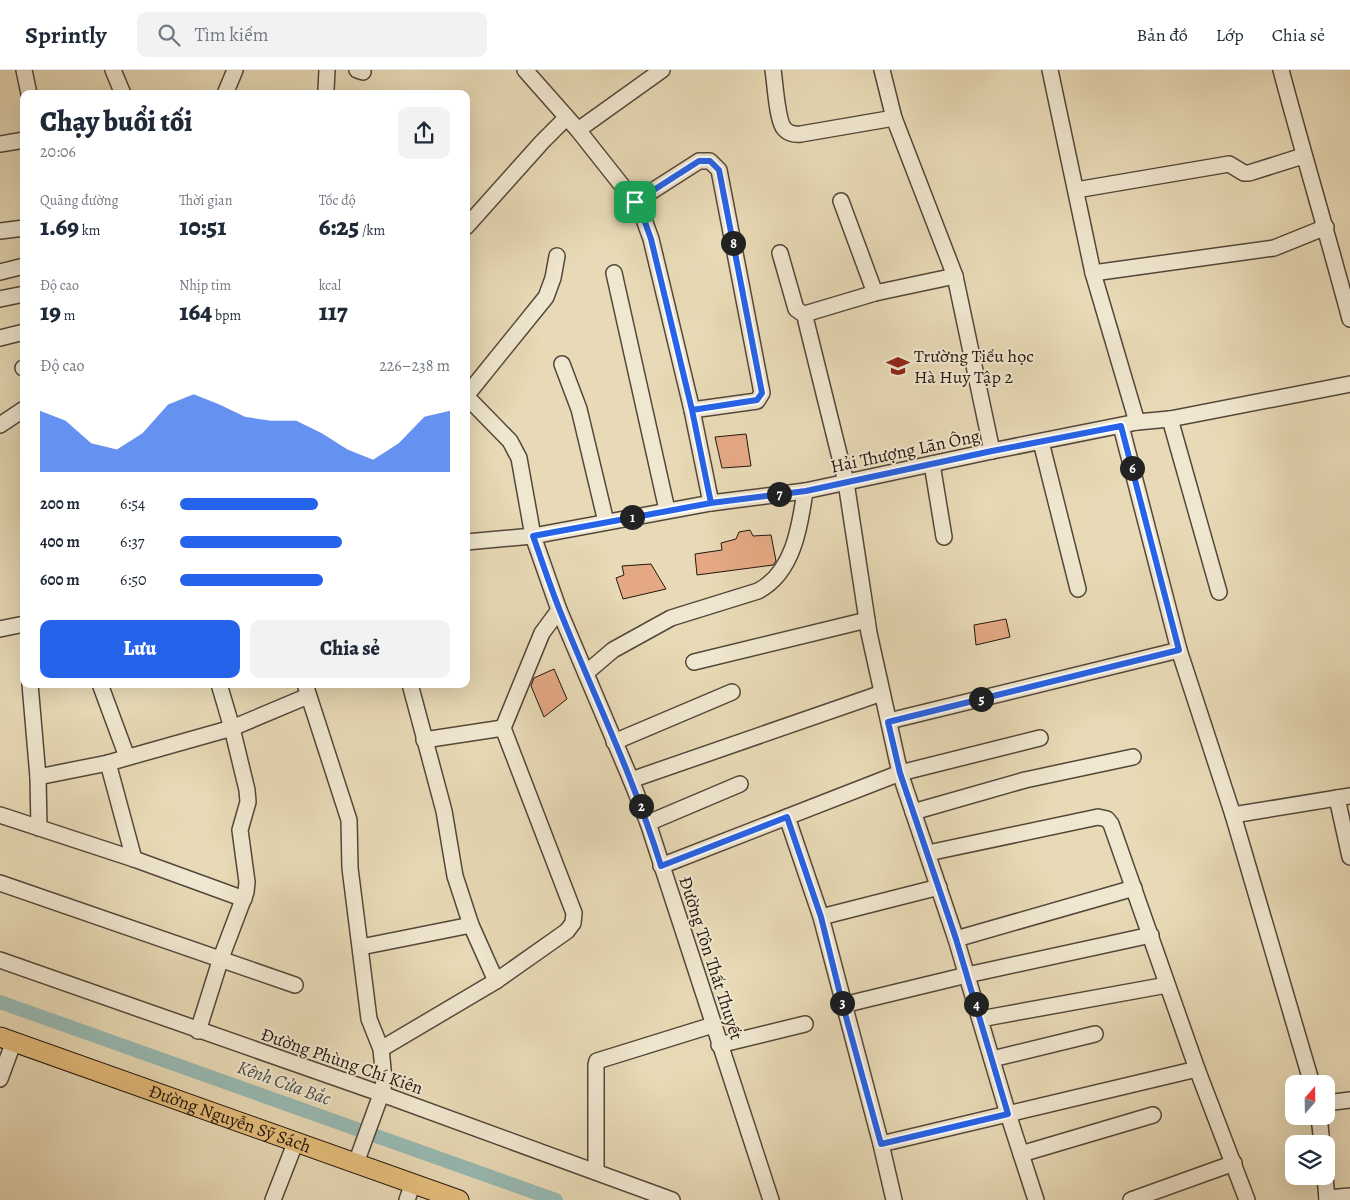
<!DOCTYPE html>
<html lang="vi">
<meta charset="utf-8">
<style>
:root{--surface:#fff;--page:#f2f2f3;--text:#1f2937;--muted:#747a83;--line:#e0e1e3;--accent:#2563eb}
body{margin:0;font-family:Alegreya,serif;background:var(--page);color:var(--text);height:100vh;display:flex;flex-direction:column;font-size:19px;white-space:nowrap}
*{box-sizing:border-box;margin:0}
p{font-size:16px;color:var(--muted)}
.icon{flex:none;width:28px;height:28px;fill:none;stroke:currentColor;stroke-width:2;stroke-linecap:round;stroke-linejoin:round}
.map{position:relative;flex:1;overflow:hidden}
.drawer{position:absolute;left:20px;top:20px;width:450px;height:598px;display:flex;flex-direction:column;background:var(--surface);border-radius:10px;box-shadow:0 5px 20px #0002}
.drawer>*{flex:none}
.needle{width:32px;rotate:20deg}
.tools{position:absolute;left:1285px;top:1005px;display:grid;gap:10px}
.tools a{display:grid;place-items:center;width:50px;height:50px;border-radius:10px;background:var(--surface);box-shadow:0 5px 20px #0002;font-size:25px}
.pin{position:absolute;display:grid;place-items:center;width:42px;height:42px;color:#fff;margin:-21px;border-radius:10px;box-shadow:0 2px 8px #0006}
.km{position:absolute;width:25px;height:25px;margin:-12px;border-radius:50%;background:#222;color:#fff;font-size:14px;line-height:25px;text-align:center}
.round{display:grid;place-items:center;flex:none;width:52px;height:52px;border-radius:10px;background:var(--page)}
.head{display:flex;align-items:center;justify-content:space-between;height:85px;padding:0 20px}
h1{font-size:28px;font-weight:800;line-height:38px}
.metrics{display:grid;grid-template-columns:repeat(3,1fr);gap:8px;height:85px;padding:5px 20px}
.metrics div{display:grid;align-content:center}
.metrics b{font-size:25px;font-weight:800}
.metrics small{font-size:14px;font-weight:400}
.metrics p{font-size:14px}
.chart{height:140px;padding:10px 20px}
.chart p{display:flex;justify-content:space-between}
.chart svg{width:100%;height:90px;margin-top:5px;fill:var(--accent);opacity:.7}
.cta{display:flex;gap:10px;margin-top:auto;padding:10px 20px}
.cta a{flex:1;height:58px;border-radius:10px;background:var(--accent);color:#fff;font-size:20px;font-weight:800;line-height:58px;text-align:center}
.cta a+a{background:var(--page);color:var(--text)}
ul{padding:0 20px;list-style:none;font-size:16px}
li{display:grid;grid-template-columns:80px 60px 1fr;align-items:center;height:38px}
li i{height:12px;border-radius:6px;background:var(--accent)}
header{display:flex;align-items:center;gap:30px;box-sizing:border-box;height:70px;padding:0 25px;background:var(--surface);border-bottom:1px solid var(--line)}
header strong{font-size:24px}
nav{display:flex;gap:28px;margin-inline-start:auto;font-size:18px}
.search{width:350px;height:45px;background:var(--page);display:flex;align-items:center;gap:12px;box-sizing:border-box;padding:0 18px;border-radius:10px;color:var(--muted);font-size:19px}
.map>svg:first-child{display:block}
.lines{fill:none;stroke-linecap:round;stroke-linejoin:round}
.canal{stroke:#98bab3;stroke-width:14}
.building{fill:#e4a984;stroke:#231610}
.minor-casing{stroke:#54473a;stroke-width:18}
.major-casing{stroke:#231610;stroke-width:21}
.minor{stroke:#f0e7d0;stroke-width:15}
.major{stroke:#e4bd7b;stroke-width:19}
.route-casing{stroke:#fff;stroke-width:10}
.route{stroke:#2563eb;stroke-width:6}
.labels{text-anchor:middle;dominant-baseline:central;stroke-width:4;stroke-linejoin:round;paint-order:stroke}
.poi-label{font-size:18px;fill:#231610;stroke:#f0e7d0;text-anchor:start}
.street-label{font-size:18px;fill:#231610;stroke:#f0e7d0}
.water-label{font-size:19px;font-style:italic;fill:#4c4f49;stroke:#f0e7d0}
</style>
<header>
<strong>Sprintly</strong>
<div class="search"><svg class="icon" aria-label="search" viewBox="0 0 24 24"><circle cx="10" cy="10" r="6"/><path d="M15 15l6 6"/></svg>Tìm kiếm</div>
<nav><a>Bản đồ</a><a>Lớp</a><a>Chia sẻ</a></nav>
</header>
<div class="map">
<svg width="1350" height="1130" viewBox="0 0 1350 1130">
<rect width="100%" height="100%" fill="#e8dab6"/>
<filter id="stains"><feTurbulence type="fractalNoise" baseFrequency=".004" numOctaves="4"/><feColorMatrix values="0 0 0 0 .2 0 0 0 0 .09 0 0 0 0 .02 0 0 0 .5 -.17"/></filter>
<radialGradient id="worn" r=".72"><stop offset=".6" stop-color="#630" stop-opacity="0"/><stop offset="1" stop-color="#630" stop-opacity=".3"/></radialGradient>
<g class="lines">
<path class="canal" d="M0,932L556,1130"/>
</g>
<g class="building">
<path d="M746,364L751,396L722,398L715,367Z"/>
<path d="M750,460L753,466L771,465L776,491L773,495L697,505L695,484L722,480L721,473L736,469L739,462Z"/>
<path d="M651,494L666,519L623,529L616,508L624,505L622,496Z"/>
<path d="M1006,549L1010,567L976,575L974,555Z"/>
<path d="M554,599L567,629L544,647L531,616L534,608Z"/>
</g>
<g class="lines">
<defs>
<g id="minor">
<path d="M24,0L29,24"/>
<path d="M113,0L123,24"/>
<path d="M357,0L363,2"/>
<path d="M525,0L578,60L635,132L642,144L651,169L692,340L711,433"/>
<path d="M773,0C775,13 777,47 783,57C787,63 794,65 801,64L894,48"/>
<path d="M882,0L894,48L955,206L992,381"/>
<path d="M1050,0L1093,203L1137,352"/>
<path d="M1281,0C1303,83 1328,166 1350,249"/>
<path d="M225,24L235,0"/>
<path d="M325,24L326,20L327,0"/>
<path d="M578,60L662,0"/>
<path d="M0,74L24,70"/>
<path d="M1076,120L1229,94L1244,103H1249L1303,86"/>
<path d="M841,131L875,223"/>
<path d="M635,132L699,91H710L719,100L762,323L757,331L692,340"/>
<path d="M466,157L542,72L566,48"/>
<path d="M0,161L24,158"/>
<path d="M780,183L796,239L806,246"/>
<path d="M0,202L24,196"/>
<path d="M614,203L667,440"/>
<path d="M1093,203L1274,178L1326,157"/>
<path d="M955,206L875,223L808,243L806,246V251L846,412L869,563L900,703L956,869L1008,1044L1036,1130"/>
<path d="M0,229L24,224"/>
<path d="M0,268L24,262"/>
<path d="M562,294L579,339L606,452"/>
<path d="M23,298H24"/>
<path d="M466,326L510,371L519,388L533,466L559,540L631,710L648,753L771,1130"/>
<path d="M466,326L546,227L553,208L557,186"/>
<path d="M1170,349L1219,522"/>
<path d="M0,355L24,339"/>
<path d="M1121,356L1179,580L1233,745L1312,1014"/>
<path d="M1041,372L1078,519"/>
<path d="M932,394L944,467"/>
<path d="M466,472L533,466L711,433L805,421L992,381L1137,352L1170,349L1350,314"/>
<path d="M0,559L24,554"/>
<path d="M694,592L867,550"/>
<path d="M586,603L613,580L671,548L758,521C793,503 800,457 805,421"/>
<path d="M30,614L38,707L39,758"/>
<path d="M100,614L127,687"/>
<path d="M305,614L349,750L350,798L369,949L381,979L384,1009L383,1019L356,1093"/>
<path d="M410,614L444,741L455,806L471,855L496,911"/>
<path d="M889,651L1179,580"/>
<path d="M424,670L503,658"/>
<path d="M614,672L732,622"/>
<path d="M108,693L134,789"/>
<path d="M38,707L108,693L232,658L308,626"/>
<path d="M631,710L882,623"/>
<path d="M1337,728L1350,787"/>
<path d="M913,742L1025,710L1133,687"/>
<path d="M0,745L134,789L244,829"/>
<path d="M1233,745L1350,726"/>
<path d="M787,747L821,847L881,1074L894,1130"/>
<path d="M648,753L740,714"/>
<path d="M928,783L1098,747L1107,749L1111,754L1197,999L1247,1130"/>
<path d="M661,796L900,703L1040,668"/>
<path d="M0,813L295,915"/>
<path d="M821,847L939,817"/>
<path d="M956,869L1134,818"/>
<path d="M361,877L471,855"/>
<path d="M0,890L382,1024L672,1130"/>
<path d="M843,935L967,905L1151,865"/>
<path d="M980,949L1167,915"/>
<path d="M198,961L221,888L246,822L247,812L240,760L248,732L247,720L232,658L219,614"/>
<path d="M719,975L805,954"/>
<path d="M381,979L496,911L567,861L573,853L574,843L503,658L542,563L559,540"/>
<path d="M992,989L1095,964"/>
<path d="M0,1009L14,971"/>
<path d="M1326,1033L1350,1030"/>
<path d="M1319,1046L1322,1074"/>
<path d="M881,1074L1197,999"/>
<path d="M1021,1084L1153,1045"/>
<path d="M596,1102V995L597,991L713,955"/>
<path d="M1325,1106L1327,1130"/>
<path d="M1327,1128L1350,1126"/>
<path d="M273,1130L296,1071"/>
<path d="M407,1130L413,1113"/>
<path d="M1131,1130L1234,1093"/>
</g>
<g id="major">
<path id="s1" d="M0,967L459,1130"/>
</g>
</defs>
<use href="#minor" class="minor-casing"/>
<use href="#major" class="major-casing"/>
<use href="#minor" class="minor"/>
<use href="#major" class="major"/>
</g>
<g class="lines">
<defs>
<path id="route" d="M635,132L642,144L651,169L692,340L711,433L533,466C542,491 550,516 560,541C594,626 634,708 661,796L787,747L821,847L843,936L881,1074L1008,1044L956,869L900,703L888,652L1179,580L1121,356L992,381L806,421L711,433L692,340L757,330L762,323L719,100L710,91H699L635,132"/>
</defs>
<use href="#route" class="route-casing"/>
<use href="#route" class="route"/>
</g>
<defs>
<symbol id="school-bare" viewBox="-9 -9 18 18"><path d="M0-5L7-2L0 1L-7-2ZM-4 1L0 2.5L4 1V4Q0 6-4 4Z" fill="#8f2418" stroke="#f0e7d0" stroke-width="2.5" paint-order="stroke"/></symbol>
</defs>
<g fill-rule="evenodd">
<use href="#school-bare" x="882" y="280" width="32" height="32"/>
</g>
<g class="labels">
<g class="poi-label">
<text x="914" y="286">Trường Tiểu học<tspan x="914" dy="21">Hà Huy Tập 2</tspan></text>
</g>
<g class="street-label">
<text transform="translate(905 381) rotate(-12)">Hải Thượng Lãn Ông</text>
<text transform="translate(711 888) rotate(72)">Đường Tôn Thất Thuyết</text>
<text transform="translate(342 991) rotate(19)">Đường Phùng Chí Kiên</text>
<text stroke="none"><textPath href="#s1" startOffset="244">Đường Nguyễn Sỹ Sách</textPath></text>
</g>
<g class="water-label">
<text transform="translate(284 1013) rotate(20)">Kênh Cửa Bắc</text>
</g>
</g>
<rect width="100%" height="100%" filter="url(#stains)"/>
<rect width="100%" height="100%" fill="url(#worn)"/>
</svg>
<div class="tools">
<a><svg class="needle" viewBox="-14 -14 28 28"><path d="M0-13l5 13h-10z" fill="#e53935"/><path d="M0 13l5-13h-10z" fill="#747a83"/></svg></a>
<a><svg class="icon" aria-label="layers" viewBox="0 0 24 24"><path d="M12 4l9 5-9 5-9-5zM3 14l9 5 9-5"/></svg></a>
</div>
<div class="pin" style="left:635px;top:132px;background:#1e9e55"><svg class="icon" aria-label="arrive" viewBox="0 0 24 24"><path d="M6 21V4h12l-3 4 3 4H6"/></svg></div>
<b class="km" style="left:632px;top:447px">1</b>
<b class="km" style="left:641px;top:736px">2</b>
<b class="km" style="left:842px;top:933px">3</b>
<b class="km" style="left:976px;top:934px">4</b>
<b class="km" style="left:981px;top:629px">5</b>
<b class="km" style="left:1132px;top:398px">6</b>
<b class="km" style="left:779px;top:424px">7</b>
<b class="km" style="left:733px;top:173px">8</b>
<section class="drawer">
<div class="head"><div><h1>Chạy buổi tối</h1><p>20:06</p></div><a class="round"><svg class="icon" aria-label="share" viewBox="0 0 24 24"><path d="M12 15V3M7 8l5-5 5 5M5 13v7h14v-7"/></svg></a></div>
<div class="metrics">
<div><p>Quãng đường</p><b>1.69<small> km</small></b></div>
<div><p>Thời gian</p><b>10:51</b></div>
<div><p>Tốc độ</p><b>6:25<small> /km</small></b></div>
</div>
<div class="metrics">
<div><p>Độ cao</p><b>19<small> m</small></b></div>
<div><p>Nhịp tim</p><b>164<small> bpm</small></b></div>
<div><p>kcal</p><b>117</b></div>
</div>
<div class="chart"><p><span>Độ cao</span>226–238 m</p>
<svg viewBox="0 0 160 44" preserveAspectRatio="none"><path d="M0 44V14L10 19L20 30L30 33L40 25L50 11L60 6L70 11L80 17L90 19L100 19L110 25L120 33L130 38L140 30L150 17L160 14V44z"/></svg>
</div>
<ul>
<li><b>200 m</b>6:54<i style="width:51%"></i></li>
<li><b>400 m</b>6:37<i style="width:60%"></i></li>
<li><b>600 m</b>6:50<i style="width:53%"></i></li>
</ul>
<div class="cta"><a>Lưu</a><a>Chia sẻ</a></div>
</section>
</div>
